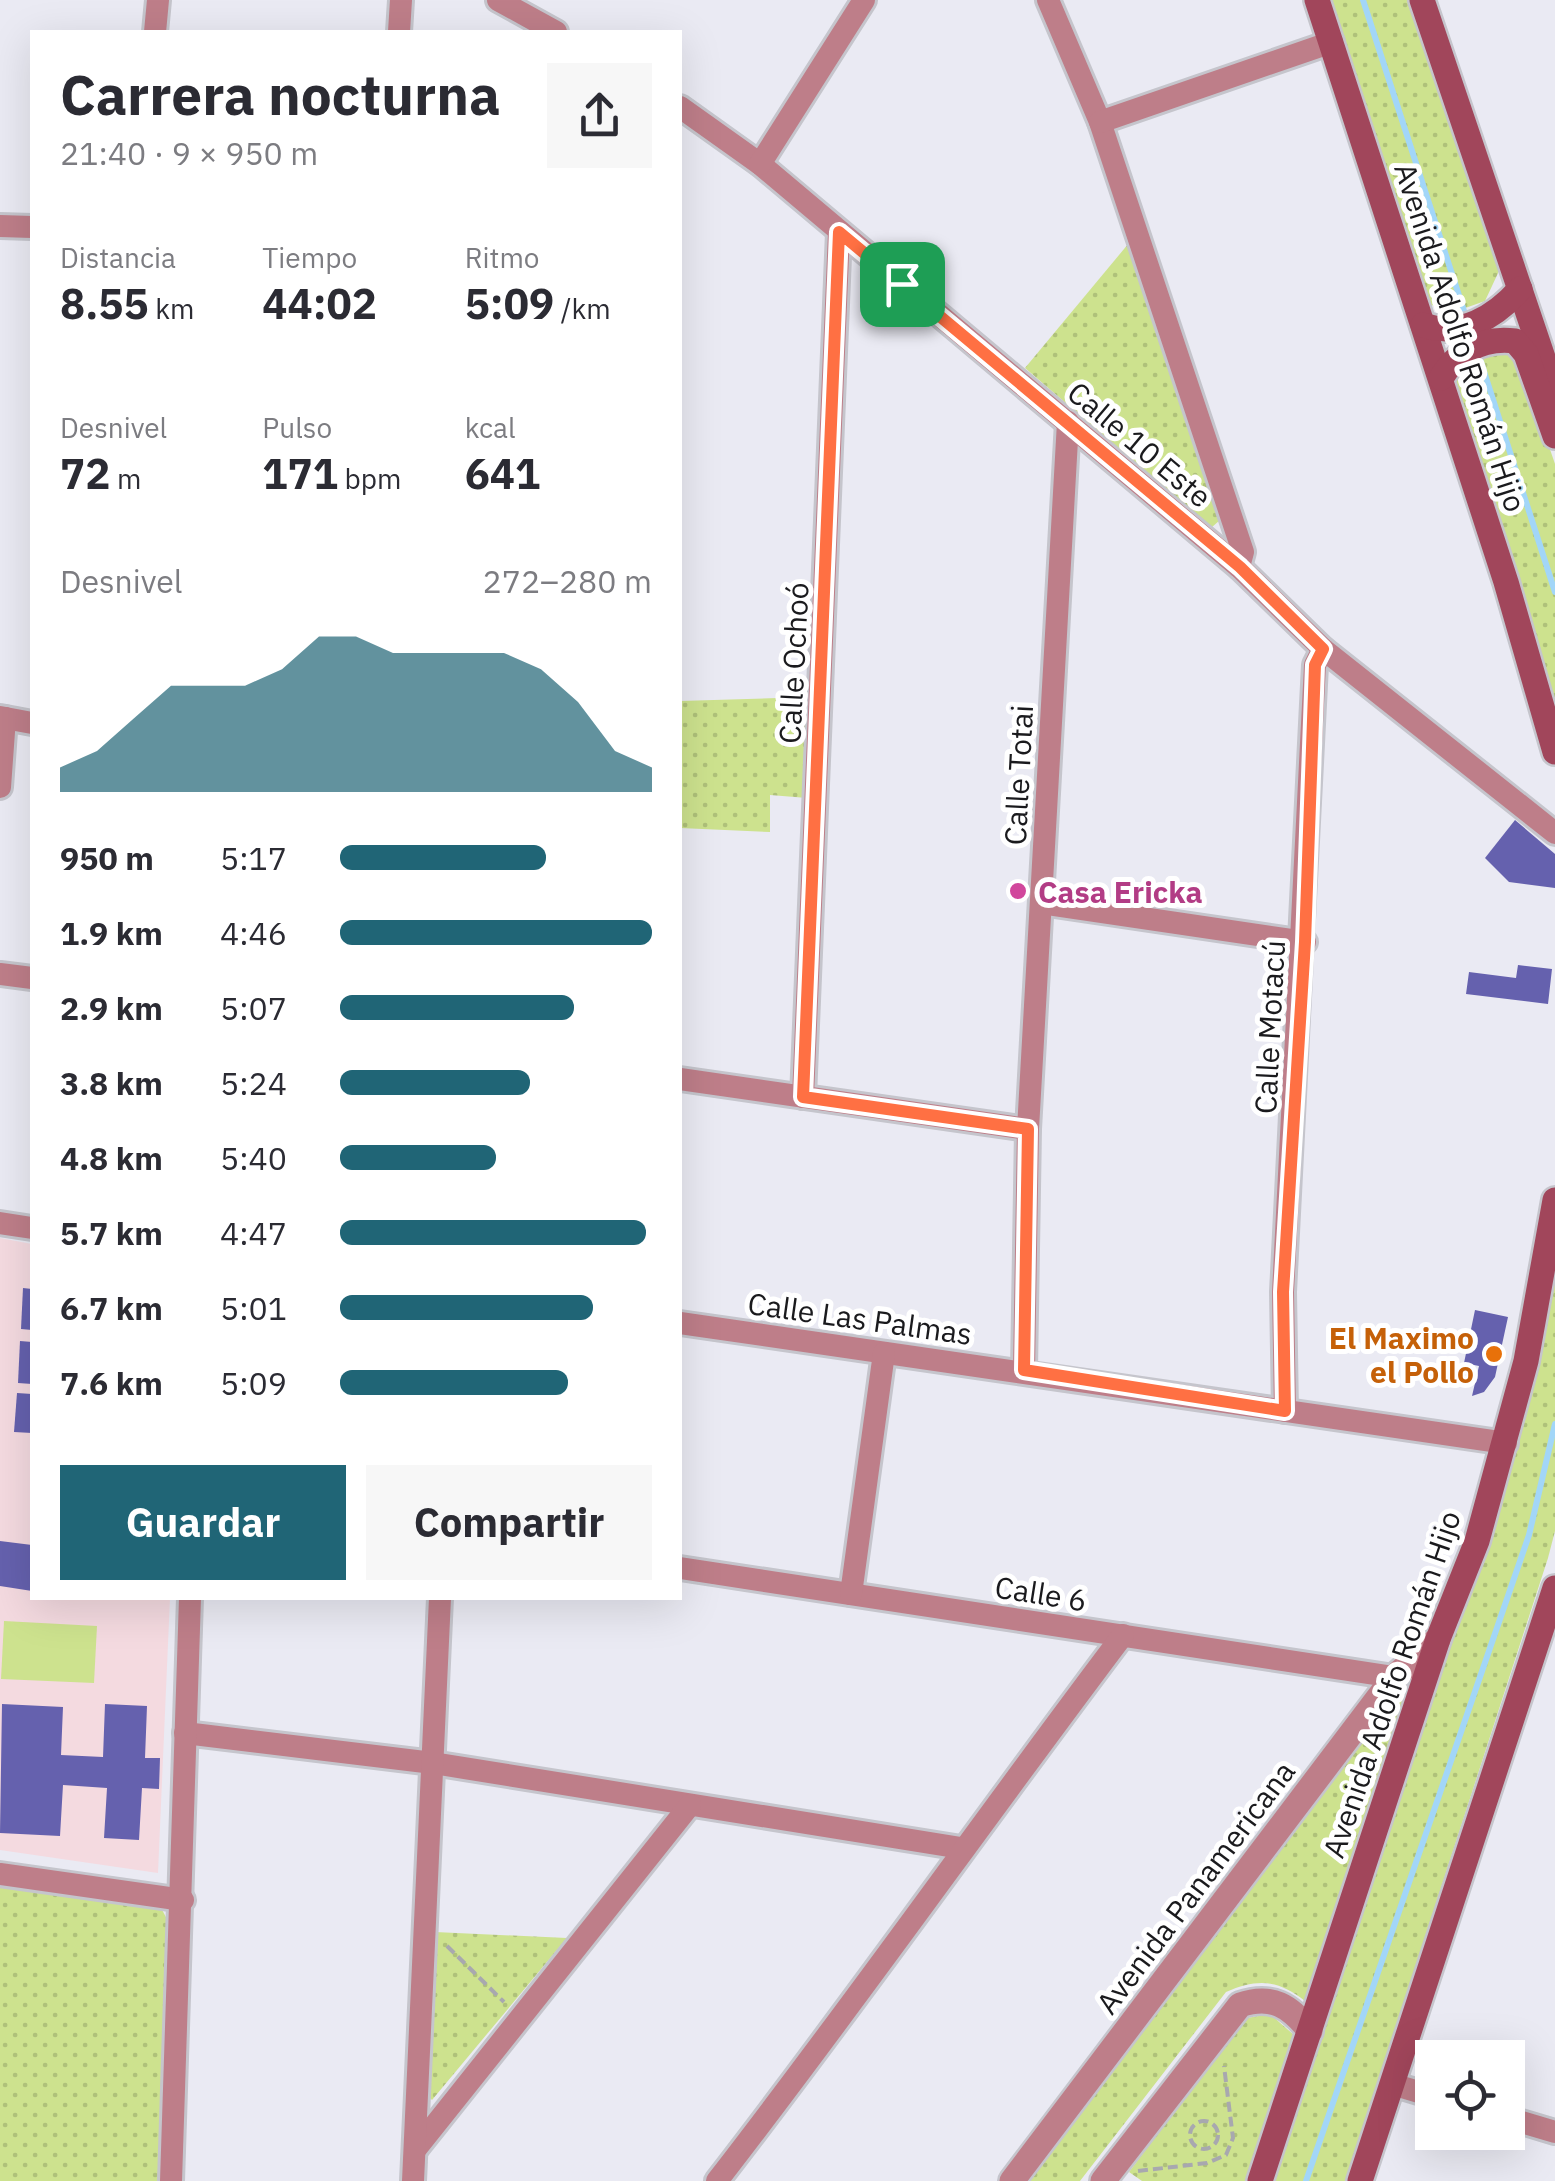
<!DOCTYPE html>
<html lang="es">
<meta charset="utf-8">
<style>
:root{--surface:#fff;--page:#f7f7f7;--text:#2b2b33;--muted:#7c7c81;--accent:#206576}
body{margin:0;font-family:"IBM Plex Sans",sans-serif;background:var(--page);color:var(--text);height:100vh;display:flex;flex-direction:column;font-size:38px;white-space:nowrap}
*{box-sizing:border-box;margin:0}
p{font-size:32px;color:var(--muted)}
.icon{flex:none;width:55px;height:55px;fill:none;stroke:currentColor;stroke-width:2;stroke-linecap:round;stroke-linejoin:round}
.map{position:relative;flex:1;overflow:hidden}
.side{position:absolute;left:30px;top:30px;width:652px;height:1570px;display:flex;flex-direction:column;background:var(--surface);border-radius:0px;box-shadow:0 10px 40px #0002}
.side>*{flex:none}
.tools{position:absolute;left:1415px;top:2040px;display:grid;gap:20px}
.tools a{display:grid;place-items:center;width:110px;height:110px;border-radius:0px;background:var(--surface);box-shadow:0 10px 40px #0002;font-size:50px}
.pin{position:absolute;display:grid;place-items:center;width:85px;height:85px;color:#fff;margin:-42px;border-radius:20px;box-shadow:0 5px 15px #0006}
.round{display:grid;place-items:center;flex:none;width:105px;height:105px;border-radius:0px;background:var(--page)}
.summary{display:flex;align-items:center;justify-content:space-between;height:170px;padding:0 30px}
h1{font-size:55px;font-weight:700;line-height:75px}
.figures{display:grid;grid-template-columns:repeat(3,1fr);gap:15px;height:170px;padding:10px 30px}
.figures div{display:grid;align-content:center}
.figures b{font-size:42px;font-weight:700}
.figures small{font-size:28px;font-weight:400}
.figures p{font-size:28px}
.chart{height:280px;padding:20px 30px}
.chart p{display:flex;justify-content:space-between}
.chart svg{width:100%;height:180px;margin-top:10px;fill:var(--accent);opacity:.7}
.button{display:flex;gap:20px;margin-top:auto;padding:20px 30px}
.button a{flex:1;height:115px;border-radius:0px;background:var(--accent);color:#fff;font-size:40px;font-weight:700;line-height:115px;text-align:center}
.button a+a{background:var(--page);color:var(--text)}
ul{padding:0 30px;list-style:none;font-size:32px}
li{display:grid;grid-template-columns:160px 120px 1fr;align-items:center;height:75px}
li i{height:25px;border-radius:12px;background:var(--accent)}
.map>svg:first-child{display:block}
.education{fill:#f4dae0}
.green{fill:#cde28e}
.park{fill:url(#park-dots)}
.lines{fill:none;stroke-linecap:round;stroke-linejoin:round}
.stream{stroke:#a2d6f8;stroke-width:6}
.building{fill:#6561ae}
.minor-casing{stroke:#c5c5cc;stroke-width:28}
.tertiary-casing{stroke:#c5c5cc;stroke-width:30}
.secondary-casing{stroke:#c5c5cc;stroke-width:30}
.path{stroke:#a8a8af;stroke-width:4;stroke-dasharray:10 5;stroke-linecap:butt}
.minor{stroke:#be7e89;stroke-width:22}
.tertiary{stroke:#be7e89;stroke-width:25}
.secondary{stroke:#a1465b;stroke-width:25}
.route-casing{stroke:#fff;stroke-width:20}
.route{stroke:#ff7043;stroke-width:12}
.hotel-dot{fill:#d1479c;stroke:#fff;stroke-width:4}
.food-dot{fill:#e8710a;stroke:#fff;stroke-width:4}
.labels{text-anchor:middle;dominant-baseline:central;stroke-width:10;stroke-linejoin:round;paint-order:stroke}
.street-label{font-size:30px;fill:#1a1a1d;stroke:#fff}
.hotel-label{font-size:30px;font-weight:bold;fill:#b23c85;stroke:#fff;text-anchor:start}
.food-label{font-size:30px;font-weight:bold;fill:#c56008;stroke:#fff;text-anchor:end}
</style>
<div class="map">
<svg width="1555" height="2181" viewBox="0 0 1555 2181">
<defs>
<pattern id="park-dots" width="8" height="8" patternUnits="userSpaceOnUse" patternTransform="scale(2.5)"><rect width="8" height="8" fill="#cde28e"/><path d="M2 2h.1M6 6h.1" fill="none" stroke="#afc17a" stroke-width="1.8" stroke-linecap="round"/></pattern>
</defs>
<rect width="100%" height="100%" fill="#eaeaf3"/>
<path class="education" d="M0,1238L32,1244V1598H170L158,1873L0,1850Z"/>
<path class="green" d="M4,1621L97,1626L94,1683L1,1679Z"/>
<g class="park">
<path d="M1324,0H1412L1499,271L1485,301L1454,312L1425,303Z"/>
<path d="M1129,243L1219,512L1220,520L1211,528L1025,368Z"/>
<path d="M1487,346L1518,356L1555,464V725L1449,377Z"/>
<path d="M809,697L807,798L770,795V832L680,828V701Z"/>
<path d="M1555,1249V1531L1548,1558L1346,2181H1266Z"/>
<path d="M1398,1687L1406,1695L1305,2001C1279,1980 1258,1978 1226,1992L1080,2181H1030Z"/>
<path d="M0,1881L158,1902L169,1923L160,2181H0Z"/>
<path d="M435,1932L567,1938L432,2100L429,2097Z"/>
<path d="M1270,2014L1294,2035L1247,2181H1142L1129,2172L1240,2024L1247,2018Z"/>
</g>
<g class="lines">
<g class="stream">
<path d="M1363,0L1466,317"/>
<path d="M1478,353L1555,592"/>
<path d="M1306,2181L1529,1535L1555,1424"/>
</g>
</g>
<g class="building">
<path d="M1515,820L1555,854V888L1509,882L1485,858Z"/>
<path d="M1518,965L1552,969L1548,1004L1466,994L1469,972L1516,978Z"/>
<path d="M23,1288L32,1289V1330L21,1329Z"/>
<path d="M1475,1310L1508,1317L1495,1377L1484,1392L1472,1396L1479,1366L1464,1363Z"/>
<path d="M20,1341L32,1342V1384L18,1383Z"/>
<path d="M17,1393L32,1394V1433L14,1432Z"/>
<path d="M0,1541L32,1545V1591L0,1586Z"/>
<path d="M2,1704L63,1707L61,1755L103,1757L105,1704L147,1706L145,1758H160L159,1789L142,1788L139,1840L104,1838L107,1788L63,1785L60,1836L0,1833Z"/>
</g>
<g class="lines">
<defs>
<g id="minor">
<path d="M498,0L556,32"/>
<path d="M1048,0L1100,122L1243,552L1239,567"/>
<path d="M155,32L158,0"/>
<path d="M399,32L401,0"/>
<path d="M680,107L760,164L1239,567L1323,649L1555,833"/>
<path d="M1100,122L1332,42"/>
<path d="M760,164L864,0"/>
<path d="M0,226L32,227"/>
<path d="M0,717L32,723"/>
<path d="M0,787L5,718"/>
<path d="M1041,903L1305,942"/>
<path d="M0,974L32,978"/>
<path d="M680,1079L1028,1129"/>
<path d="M803,1097L839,232"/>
<path d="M0,1223L32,1228"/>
<path d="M680,1323L1506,1443"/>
<path d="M1024,1370L1028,1129L1068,422"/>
<path d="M1285,1411L1283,1292L1315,665L1323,649"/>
<path d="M680,1568L1394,1677"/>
<path d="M851,1594L884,1353"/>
<path d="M185,1733L433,1763L961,1848"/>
<path d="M0,1874L183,1900"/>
<path d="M1392,2084L1432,2096"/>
<path d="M1508,2118L1555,2132"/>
<path d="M415,2150L690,1805"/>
<path d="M171,2181L190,1598"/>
<path d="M413,2181L440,1598"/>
<path d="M717,2181C856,2002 986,1816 1123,1635"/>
</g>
<g id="tertiary">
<path d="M1012,2181L1394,1677L1438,1639"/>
<path d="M1103,2181L1240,2005C1272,1994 1290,2006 1310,2031"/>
</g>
<g id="secondary">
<path d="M1317,0L1506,582L1555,752"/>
<path d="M1422,0L1555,393"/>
<path d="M1423,325C1461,338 1495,317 1520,289"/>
<path d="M1441,378C1458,351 1482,337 1515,341L1526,354L1555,436"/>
<path d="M1260,2181L1438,1639L1477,1541L1526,1361L1555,1200"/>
<path d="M1360,2181L1555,1588"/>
</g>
</defs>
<use href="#minor" class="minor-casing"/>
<use href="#tertiary" class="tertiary-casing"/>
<use href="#secondary" class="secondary-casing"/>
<g class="path">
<path d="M447,1946L504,2002"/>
<circle cx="1204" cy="2135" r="14"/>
<path d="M1138,2171L1207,2163L1226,2155L1233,2138L1224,2066"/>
</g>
<use href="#minor" class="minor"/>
<use href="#tertiary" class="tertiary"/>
<use href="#secondary" class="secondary"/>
</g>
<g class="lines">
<defs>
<path id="route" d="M839,232L1240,567L1323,649L1315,665L1305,942L1283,1292L1285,1411L1024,1370L1028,1129L803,1097Z"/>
</defs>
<use href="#route" class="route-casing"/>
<use href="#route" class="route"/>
</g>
<circle class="hotel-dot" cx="1018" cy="891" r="10"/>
<circle class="food-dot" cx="1494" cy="1354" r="10"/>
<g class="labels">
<g class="street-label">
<text transform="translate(1461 337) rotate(72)">Avenida Adolfo Román Hijo</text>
<text transform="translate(1140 444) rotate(40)">Calle 10 Este</text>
<text transform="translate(793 663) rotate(-87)">Calle Ochoó</text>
<text transform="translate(1018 775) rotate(-87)">Calle Totai</text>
<text transform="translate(1269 1027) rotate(-87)">Calle Motacú</text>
<text transform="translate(860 1318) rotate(8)">Calle Las Palmas</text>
<text transform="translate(1041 1593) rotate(9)">Calle 6</text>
<text transform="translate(1391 1684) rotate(-71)">Avenida Adolfo Román Hijo</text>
<text transform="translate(1195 1887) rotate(-53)">Avenida Panamericana</text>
</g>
<g class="hotel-label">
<text x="1038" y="891">Casa Ericka</text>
</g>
<g class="food-label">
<text x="1474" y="1337">El Maximo<tspan x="1474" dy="34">el Pollo</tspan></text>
</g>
</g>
</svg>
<div class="tools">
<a><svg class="icon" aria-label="locate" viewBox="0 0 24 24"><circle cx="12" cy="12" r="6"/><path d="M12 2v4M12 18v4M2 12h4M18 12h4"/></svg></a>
</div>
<div class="pin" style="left:902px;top:284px;background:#1e9e55"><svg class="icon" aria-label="arrive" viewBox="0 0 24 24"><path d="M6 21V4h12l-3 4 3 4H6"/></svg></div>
<section class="side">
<div class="summary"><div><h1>Carrera nocturna</h1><p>21:40 · 9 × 950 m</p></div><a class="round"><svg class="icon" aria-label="share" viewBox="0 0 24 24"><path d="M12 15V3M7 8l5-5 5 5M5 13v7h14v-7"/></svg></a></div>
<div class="figures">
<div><p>Distancia</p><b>8.55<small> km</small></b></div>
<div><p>Tiempo</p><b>44:02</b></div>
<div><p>Ritmo</p><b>5:09<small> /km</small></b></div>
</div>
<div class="figures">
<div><p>Desnivel</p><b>72<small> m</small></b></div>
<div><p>Pulso</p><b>171<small> bpm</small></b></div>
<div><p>kcal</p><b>641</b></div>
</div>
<div class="chart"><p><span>Desnivel</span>272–280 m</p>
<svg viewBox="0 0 160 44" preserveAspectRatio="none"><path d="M0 44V38L10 34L20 26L30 18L40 18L50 18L60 14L70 6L80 6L90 10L100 10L110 10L120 10L130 14L140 22L150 34L160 38V44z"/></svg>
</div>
<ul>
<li><b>950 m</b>5:17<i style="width:66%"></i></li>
<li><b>1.9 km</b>4:46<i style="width:100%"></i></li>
<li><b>2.9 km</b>5:07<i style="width:75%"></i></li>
<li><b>3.8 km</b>5:24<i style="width:61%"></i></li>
<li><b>4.8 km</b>5:40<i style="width:50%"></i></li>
<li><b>5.7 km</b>4:47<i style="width:98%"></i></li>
<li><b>6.7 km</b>5:01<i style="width:81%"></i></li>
<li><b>7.6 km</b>5:09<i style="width:73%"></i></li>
</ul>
<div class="button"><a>Guardar</a><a>Compartir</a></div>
</section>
</div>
